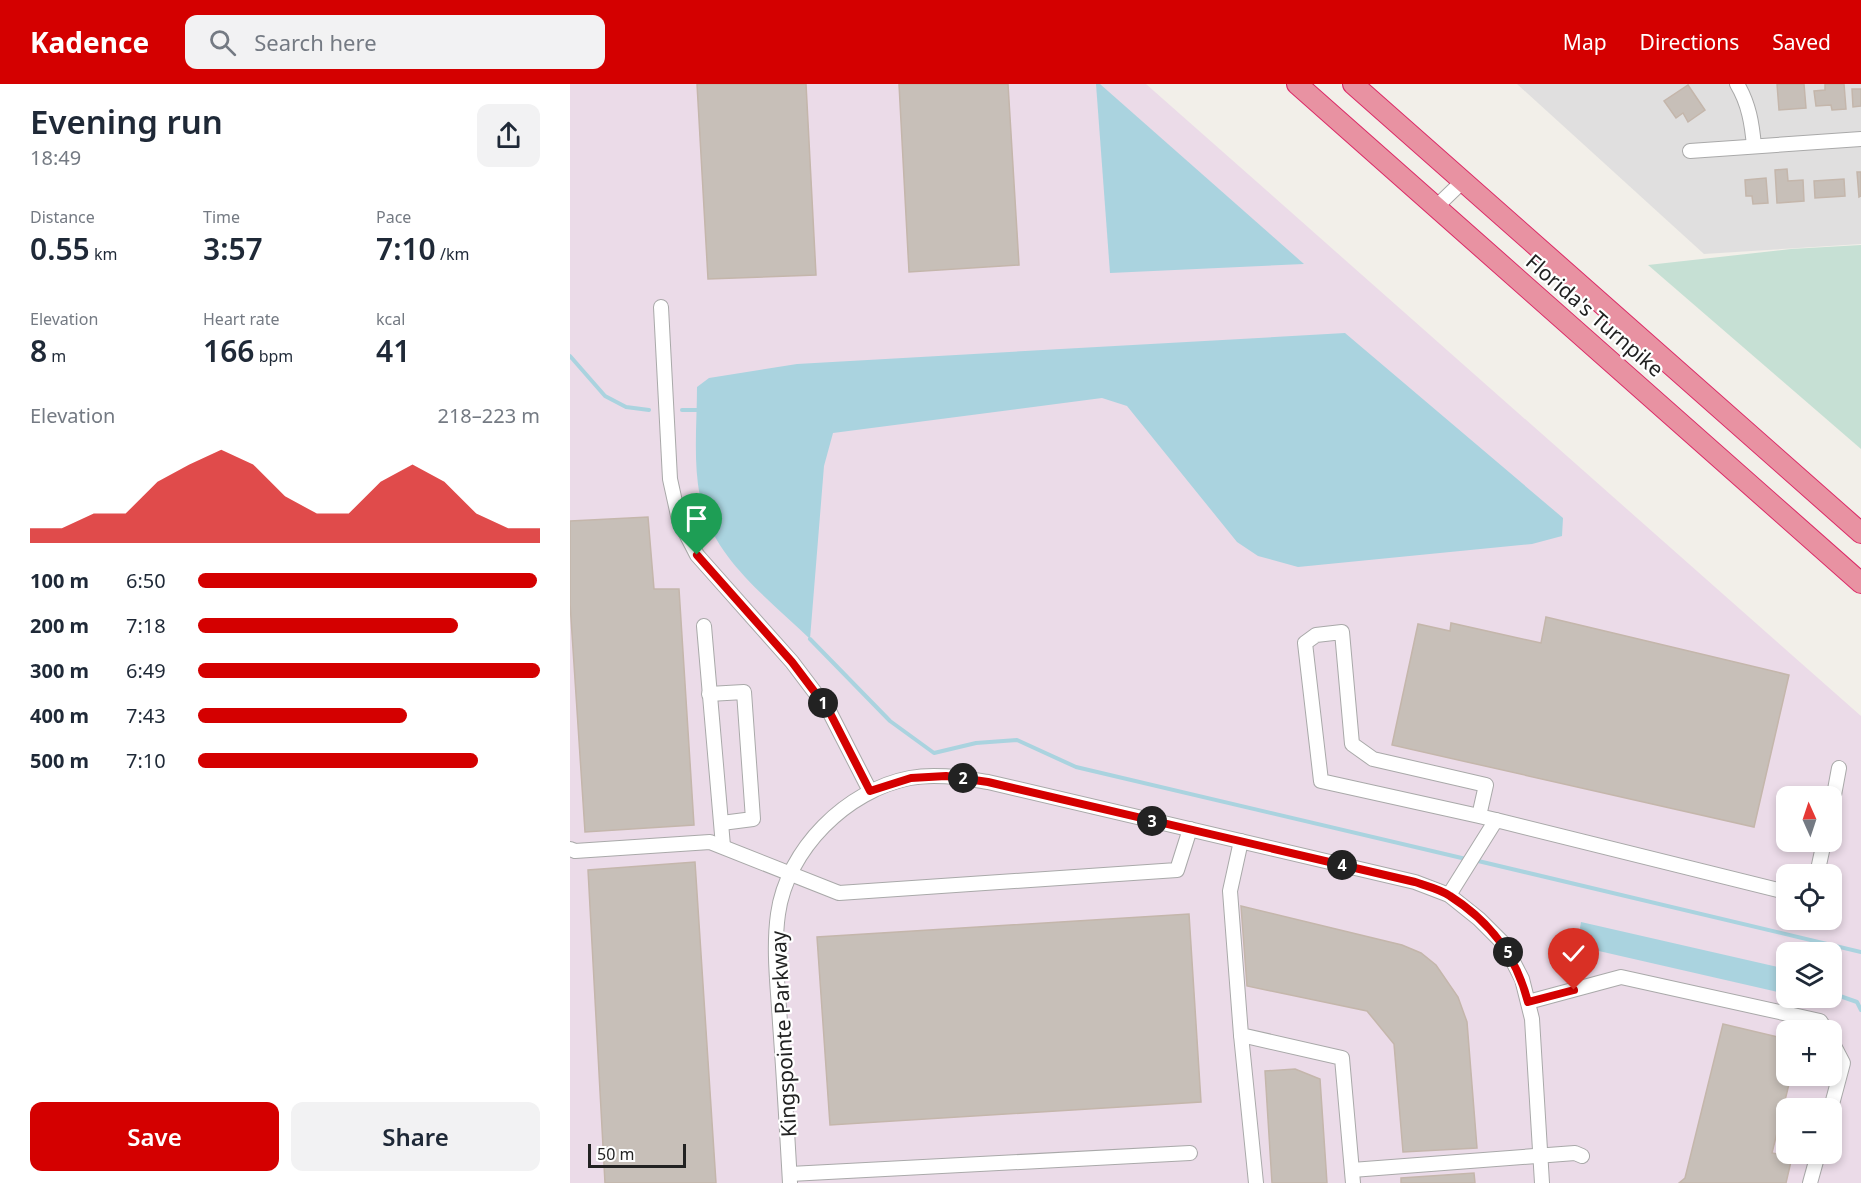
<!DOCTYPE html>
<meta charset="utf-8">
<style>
:root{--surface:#fff;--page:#f2f2f3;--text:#1f2937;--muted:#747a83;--accent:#d40000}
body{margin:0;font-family:"Noto Sans",sans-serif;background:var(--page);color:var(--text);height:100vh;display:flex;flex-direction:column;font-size:22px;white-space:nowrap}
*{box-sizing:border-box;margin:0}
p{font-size:20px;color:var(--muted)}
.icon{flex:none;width:33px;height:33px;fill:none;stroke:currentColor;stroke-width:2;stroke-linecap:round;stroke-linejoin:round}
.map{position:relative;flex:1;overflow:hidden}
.details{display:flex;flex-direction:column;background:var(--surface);width:570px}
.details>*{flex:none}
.needle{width:39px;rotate:357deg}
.tools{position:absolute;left:1206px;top:702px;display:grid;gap:12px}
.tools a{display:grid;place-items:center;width:66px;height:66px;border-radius:12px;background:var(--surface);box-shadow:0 3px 9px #0003;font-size:30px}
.scale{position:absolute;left:18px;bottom:15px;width:98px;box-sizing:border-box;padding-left:6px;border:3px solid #222;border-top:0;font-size:16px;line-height:21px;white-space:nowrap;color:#222;-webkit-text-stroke:4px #fff;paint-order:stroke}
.pin{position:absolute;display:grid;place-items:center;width:51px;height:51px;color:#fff;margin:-62px -26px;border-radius:50% 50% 50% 0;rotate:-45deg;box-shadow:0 0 6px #0007}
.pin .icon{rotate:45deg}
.km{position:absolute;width:30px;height:30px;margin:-15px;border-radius:50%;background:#222;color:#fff;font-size:16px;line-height:30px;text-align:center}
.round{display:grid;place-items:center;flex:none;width:63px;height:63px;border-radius:12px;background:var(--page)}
.headline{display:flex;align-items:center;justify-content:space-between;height:102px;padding:0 30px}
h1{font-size:33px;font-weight:600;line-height:45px}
.metrics{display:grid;grid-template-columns:repeat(3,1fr);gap:9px;height:102px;padding:6px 30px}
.metrics div{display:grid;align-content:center}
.metrics b{font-size:30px;font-weight:600}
.metrics small{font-size:16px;font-weight:400}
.metrics p{font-size:16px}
.chart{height:168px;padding:12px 30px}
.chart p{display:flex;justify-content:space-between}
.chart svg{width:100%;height:108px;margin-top:6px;fill:var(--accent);opacity:.7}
.action{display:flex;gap:12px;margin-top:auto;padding:12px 30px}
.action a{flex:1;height:69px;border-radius:12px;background:var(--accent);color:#fff;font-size:24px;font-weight:600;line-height:69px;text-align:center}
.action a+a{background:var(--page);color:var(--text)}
ul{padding:0 30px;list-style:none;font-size:20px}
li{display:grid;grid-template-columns:96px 72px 1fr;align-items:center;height:45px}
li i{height:15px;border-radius:8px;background:var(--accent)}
header{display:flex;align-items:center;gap:36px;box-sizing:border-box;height:84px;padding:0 30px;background:var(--accent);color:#fff}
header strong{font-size:28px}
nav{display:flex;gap:33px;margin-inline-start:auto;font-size:21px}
.search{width:420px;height:54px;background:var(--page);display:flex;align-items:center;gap:15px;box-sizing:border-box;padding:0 21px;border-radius:12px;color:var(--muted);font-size:22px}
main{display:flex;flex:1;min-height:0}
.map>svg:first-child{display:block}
.residential{fill:#e0dfdf}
.industrial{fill:#ebdbe8;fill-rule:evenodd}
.wetland{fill:#c6e0d4}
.water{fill:#aad3df}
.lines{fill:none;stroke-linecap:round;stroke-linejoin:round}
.stream{stroke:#aad3df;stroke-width:4}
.building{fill:#c7bfb8;stroke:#c4b6ab;stroke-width:1.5}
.minor-casing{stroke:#a9a9a9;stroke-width:16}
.highway-casing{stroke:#dc2a67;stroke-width:22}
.minor{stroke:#fff;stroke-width:14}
.highway{stroke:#e892a2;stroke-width:20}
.route-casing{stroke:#fff;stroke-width:12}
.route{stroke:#d40000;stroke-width:8}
.labels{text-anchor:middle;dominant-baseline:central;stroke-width:4.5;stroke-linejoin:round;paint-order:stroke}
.street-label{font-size:21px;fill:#222;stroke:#fff}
</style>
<header>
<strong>Kadence</strong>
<div class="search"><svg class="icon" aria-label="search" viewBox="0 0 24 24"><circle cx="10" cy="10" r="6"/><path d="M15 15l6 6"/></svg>Search here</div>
<nav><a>Map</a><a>Directions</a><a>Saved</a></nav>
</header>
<main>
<section class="details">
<div class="headline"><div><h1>Evening run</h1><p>18:49</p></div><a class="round"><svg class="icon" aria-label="share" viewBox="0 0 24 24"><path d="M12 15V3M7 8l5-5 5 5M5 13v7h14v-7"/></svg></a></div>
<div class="metrics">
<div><p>Distance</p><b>0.55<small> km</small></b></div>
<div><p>Time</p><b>3:57</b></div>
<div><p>Pace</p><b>7:10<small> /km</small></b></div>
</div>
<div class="metrics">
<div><p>Elevation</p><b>8<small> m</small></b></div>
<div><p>Heart rate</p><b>166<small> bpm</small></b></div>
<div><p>kcal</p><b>41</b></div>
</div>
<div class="chart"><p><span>Elevation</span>218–223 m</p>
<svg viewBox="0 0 160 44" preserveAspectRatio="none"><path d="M0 44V38L10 38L20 32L30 32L40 19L50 12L60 6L70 12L80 25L90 32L100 32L110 19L120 12L130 19L140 32L150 38L160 38V44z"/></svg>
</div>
<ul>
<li><b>100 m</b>6:50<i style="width:99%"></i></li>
<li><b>200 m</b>7:18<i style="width:76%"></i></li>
<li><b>300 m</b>6:49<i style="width:100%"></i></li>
<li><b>400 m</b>7:43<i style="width:61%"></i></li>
<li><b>500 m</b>7:10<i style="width:82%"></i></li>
</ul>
<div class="action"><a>Save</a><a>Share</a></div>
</section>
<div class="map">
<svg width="1291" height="1099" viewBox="0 0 1291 1099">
<rect width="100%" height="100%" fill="#f2efe9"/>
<path class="residential" d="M947,0H1291V160L1134,170Z"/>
<path class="industrial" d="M0,0H576L1291,632V1099H0ZM1216,712H1262V758H1216ZM1216,790H1262V836H1216ZM1216,868H1262V914H1216ZM1216,946H1262V992H1216ZM1216,1024H1262V1070H1216Z"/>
<path class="wetland" d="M1291,161V365L1078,181L1221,165Z"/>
<g class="water">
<path d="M526,0H530L734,180L540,189Z"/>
<path d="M775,249L993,434L992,452L962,460L728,483L688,472L667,458L557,322L532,314L263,349L254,382L240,555C198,514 142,474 130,413C123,377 127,339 127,303L139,294L227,280Z"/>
<path d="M1011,838L1216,885V910L1007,862Z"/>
</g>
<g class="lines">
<g class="stream">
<path d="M0,272L35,312L56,323L79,326"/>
<path d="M112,326H127"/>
<path d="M240,555L320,637L364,669L406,659L447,656L506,683L896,775"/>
<path d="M904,776L1291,868"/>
<path d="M1267,911L1287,918L1291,926"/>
</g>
</g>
<g class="building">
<path d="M127,0H236L246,191L138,195Z"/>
<path d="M329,0H438L449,181L339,188Z"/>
<path d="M1207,0H1234L1236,24L1209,26Z"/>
<path d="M1255,0H1274L1276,25L1262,26L1261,21L1246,22L1244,7L1255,6Z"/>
<path d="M1118,1L1135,26L1118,38L1113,29L1106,34L1094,17Z"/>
<path d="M1282,5H1291V22L1283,23Z"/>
<path d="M1217,85L1218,97L1233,96L1234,117L1207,119L1205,86Z"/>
<path d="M1287,88H1291V112L1289,113Z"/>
<path d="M1196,94L1198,119L1183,120L1182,112H1176L1175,96Z"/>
<path d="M1274,95L1275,112L1245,114L1244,97Z"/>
<path d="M78,433L84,505H109L124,741L15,748L0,519V437Z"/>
<path d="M976,533L1219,591L1184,743L822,661L848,540L880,547L881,539L971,559Z"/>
<path d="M125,778L146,1099H35L18,786Z"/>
<path d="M671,822L832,861L851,869L866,881L888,913L897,938L907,1064L833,1068L824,960L797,927L677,902Z"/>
<path d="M619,830L631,1018L260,1041L247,853Z"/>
<path d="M1153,940L1216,955V992H1221L1202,1069L1222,1073L1216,1099H1109L1115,1094Z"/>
<path d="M725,985L750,995L757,1099H702L695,987Z"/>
<path d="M904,1089L905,1099H831V1094Z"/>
</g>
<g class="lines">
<defs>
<g id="minor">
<path d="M1167,0C1179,20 1182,40 1184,62"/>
<path d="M1120,67L1291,55"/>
<path d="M866,123L893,97"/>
<path d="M91,223L100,395L109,436L127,471L222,578L259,627L300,707"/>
<path d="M134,542L153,762"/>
<path d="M139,610L174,608L183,735L152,739"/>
<path d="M1262,722L1269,684"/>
<path d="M909,732L916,701L803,675L782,660L772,548L746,551L735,559L751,697L909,732L926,736"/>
<path d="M671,757L660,807L671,951L772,974L783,1099"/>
<path d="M0,765L5,767L140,758L269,809L607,786L620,745"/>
<path d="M1247,790L1254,758"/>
<path d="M879,811L926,736L1216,808"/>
<path d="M958,918L1051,893L1250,937L1256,946"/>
<path d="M671,951L686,1099"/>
<path d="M1261,1024L1273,979L1262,958"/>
<path d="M782,1086L1005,1069L1012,1072"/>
<path d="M220,1090L620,1069"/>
<path d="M220,1099C217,1046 214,993 210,939C208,903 203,866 208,830C217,765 277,706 340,694C366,689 392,694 418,698L845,798L879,811L909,835L934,860L952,895L962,935L972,1099"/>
<path d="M1240,1099L1248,1070"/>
</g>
<g id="highway">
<path d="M727,0L1291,499"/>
<path d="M783,0L1291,449"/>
</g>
</defs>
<use href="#minor" class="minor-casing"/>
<use href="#highway" class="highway-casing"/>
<use href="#minor" class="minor"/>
<use href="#highway" class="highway"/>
</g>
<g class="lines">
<defs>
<path id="route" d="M127,471L222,578L259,627L300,707L341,694L376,692L418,698L845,798C856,802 870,805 880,812C921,838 946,872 958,918L1004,906"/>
</defs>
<use href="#route" class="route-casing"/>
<use href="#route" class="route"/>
</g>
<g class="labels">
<g class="street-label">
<text transform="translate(1025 231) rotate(41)">Florida's Turnpike</text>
<text transform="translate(213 950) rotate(-93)">Kingspointe Parkway</text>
</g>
</g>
</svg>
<div class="tools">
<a><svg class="needle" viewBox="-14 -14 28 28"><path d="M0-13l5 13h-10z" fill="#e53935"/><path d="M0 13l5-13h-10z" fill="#747a83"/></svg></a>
<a><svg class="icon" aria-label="locate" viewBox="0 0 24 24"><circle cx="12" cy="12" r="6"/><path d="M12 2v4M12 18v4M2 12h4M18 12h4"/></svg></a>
<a><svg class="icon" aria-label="layers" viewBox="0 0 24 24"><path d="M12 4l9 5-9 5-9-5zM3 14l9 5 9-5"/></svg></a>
<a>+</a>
<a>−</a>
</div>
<div class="scale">50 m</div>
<div class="pin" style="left:127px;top:471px;background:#1e9e55"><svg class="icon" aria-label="arrive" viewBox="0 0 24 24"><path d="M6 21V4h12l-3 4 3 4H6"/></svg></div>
<div class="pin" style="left:1004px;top:906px;background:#d93025"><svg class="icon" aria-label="check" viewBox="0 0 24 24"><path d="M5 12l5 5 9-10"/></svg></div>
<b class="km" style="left:253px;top:619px">1</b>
<b class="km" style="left:393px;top:694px">2</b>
<b class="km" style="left:582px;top:737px">3</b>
<b class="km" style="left:772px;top:781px">4</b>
<b class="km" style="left:938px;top:868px">5</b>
</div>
</main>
